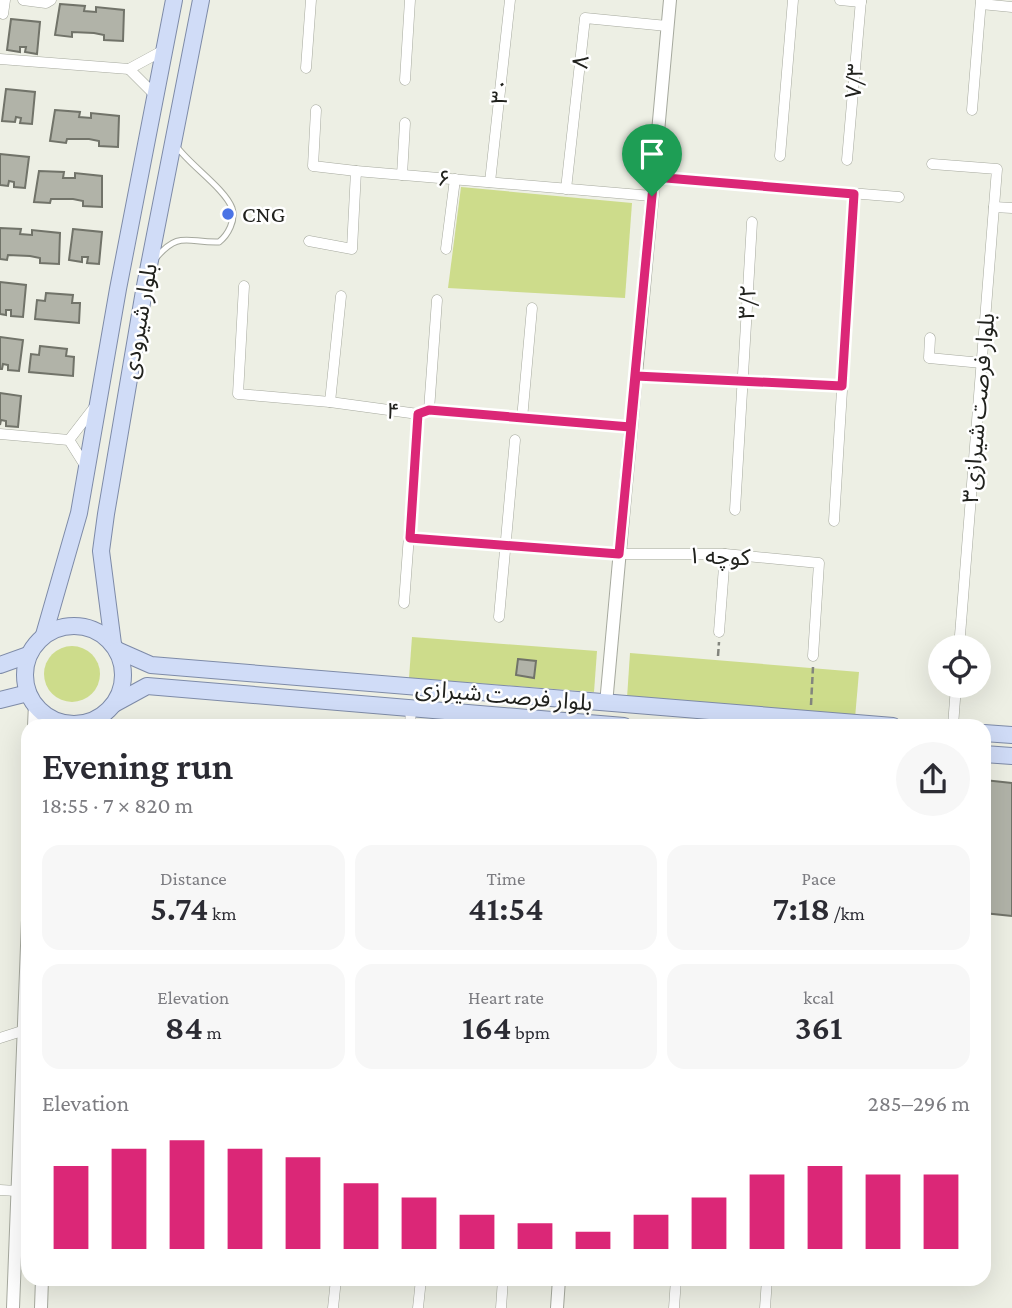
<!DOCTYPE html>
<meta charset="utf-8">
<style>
:root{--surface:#fff;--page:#f7f7f7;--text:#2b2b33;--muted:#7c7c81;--accent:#db2777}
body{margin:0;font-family:"Crimson Pro","Noto Sans Arabic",serif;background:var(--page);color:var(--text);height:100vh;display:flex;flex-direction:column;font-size:26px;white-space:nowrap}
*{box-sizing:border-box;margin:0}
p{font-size:23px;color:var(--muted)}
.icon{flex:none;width:38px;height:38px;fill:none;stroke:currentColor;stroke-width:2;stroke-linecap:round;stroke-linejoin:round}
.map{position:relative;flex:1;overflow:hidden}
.panel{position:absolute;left:21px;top:719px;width:970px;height:567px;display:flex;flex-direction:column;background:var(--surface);border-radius:21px;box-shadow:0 7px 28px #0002}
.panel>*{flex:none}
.buttons{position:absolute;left:928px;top:635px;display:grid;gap:14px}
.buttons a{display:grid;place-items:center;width:63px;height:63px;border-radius:50%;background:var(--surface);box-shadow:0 7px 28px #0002;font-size:35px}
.pin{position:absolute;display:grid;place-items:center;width:60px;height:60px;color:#fff;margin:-72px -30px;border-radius:50% 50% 50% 0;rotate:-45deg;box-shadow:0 0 7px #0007}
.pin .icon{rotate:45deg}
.round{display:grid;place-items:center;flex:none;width:74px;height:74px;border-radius:37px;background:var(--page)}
.headline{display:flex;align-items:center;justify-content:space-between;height:119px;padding:0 21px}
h1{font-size:38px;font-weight:600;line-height:52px}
.stats{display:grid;grid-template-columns:repeat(3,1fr);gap:10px;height:119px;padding:7px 21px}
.stats div{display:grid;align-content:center;border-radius:18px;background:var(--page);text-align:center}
.stats b{font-size:35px;font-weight:600}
.stats small{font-size:19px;font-weight:400}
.stats p{font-size:19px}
.chart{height:196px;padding:14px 21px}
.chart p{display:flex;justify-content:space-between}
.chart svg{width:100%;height:126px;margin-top:7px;stroke:var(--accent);stroke-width:6}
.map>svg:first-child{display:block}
.green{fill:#cddc8b}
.building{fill:#b1b3a8;stroke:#717369;stroke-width:2}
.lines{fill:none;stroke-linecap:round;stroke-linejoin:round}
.service-casing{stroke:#a6a99e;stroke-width:7}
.minor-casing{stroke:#a6a99e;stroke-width:11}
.tertiary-casing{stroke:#a6a99e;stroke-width:14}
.primary-casing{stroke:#7e8ba8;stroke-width:18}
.path{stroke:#83857e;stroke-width:2.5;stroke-dasharray:7 3.5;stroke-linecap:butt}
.service{stroke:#fff;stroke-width:5}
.minor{stroke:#fff;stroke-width:10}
.tertiary{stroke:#fff;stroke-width:12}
.primary{stroke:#d0dcf7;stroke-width:16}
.route-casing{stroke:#fff;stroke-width:14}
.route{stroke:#db2777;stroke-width:9}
.poi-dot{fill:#4a73e5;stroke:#fff;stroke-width:2.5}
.labels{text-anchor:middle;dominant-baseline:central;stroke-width:5;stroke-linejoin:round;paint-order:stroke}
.street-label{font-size:23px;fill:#21221e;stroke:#fff}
.poi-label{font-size:23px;fill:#21221e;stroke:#fff;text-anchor:start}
</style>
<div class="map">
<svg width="1012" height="1308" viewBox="0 0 1012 1308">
<rect width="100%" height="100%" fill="#edefe4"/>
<g class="green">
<path d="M461,187L632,203L625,298L448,288Z"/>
<path d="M412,637L597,651L594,692L409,678Z"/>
<circle cx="72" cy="674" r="28"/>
<path d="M630,653L859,672L855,718L627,698Z"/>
</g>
<g class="building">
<path d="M60,4L85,6L84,11L96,12V7L124,10L123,41L104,40V35L94,33L72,32V37L55,35Z"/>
<path d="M11,19L40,22L37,54L25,52L26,47H20V52L7,50Z"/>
<path d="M6,89L35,92L32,124L20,123L21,118L16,117L15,122L2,121Z"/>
<path d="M55,110L80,112L79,117L91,118V113L119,116L118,147L99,146V141L89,139H67L66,143L50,141Z"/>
<path d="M0,154L29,157L25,188L14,187V182L9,181L8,186L0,185Z"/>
<path d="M39,171L64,172L63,178H75V173L102,176V207L83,206V201L73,199H51L50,203L34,202Z"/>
<path d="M0,228L21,229L20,234L32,235V230L60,233L59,264L40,263V258L30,256L8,255L7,260L0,259Z"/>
<path d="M73,229L102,232L99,264L87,263L88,257H82V262L69,260Z"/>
<path d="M0,282L26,285L23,317L11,316V310H6V315L0,314Z"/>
<path d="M46,293L73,295L72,303H80L79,323L35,319L37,300L45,301Z"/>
<path d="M0,337L23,340L19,371L8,370V365L3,364L2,369H0Z"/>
<path d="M40,346L67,349L66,356L74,357L73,376L29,372L31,354L39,355Z"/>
<path d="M0,393L21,396L18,427L6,426V421L1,420L0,425Z"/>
<path d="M518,659L536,661L534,678L516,675Z"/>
<path d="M984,780L1012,783V916L984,913Z"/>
</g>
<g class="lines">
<defs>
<path id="service" d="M155,259C179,230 187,243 219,242C228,235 236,220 232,208C225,189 191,166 177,147"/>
<g id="minor">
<path d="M23,0L46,3L51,0"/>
<path d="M840,0L861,2"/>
<path d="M981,4L1012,7"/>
<path d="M3,14L5,0"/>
<path d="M0,59L129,69"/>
<path d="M306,68L311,0"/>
<path d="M405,80L410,0"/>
<path d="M156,96L129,69L164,50"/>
<path d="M316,110L313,166L356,171"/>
<path d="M972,110L981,0"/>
<path d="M780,156L793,0"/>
<path d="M847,160L861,0"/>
<path d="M932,164L997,169L959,648"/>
<path d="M402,175L405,123"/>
<path d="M654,177L899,197"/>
<path d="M490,182L510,0"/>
<path d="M566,189L585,18L667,26"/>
<path d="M994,207L1012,208"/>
<path d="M309,241L352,249L356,171L652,196"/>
<path d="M446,249L455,179"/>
<path d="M244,286L238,394L330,402L418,414L429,410L630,427"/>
<path d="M930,338L929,358L982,363"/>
<path d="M636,376L842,386"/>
<path d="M330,402L341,296"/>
<path d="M429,410L437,300"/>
<path d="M522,419L532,308"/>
<path d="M0,434L69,440"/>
<path d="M86,467L69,440L96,405"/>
<path d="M735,510L752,222"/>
<path d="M834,521L854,194"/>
<path d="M410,538L619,554H725L819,563L813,656"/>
<path d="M404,603L418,414"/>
<path d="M499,617L515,440"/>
<path d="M719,632L725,554"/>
<path d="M410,726L411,708"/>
<path d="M953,726L956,686"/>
<path d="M0,1038L25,1030"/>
<path d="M0,1190L17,1191"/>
<path d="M333,1308L336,1279"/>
<path d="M418,1308L421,1279"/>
<path d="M501,1308L503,1279"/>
<path d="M674,1308L676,1279"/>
<path d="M765,1308L767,1279"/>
</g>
<g id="tertiary">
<path d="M606,704L670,0"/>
<path d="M34,726L35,704"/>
<path d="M94,726L105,713"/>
<path d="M13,1308L28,920"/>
<path d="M41,1308L42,1279"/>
<path d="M557,1308L559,1279"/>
</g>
<g id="primary">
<circle cx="74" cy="675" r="49"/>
<path d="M44,635L79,513L118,289L174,0"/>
<path d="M113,644L101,551L106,514L144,291L201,0"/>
<path d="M117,650L151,665L893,726"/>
<path d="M0,665L28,655"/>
<path d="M0,700L28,693"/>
<path d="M114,704L147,686L624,726"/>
<path d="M984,733L1012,735"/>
<path d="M984,754L1012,756"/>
</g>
</defs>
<use href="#service" class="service-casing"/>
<use href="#minor" class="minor-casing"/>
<use href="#tertiary" class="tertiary-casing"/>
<use href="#primary" class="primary-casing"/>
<g class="path">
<path d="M718,656L719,642"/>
<path d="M811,705L813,667"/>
</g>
<use href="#service" class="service"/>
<use href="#minor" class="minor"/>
<use href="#tertiary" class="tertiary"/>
<use href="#primary" class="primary"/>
</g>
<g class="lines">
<defs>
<path id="route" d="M652,196L630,427L429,410L418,414L410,538L619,554L636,376L842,386L854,194L654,177L652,196"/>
</defs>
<use href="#route" class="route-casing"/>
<use href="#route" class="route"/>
</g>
<circle class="poi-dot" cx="228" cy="214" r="7"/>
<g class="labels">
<g class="street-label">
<text transform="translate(580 62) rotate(-84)">۸</text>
<text transform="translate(854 81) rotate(-85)">۷/۳</text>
<text transform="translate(500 91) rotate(-84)">۳۰</text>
<text transform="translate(444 178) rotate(5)">۶</text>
<text transform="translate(747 302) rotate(-87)">۳/۲</text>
<text transform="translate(139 321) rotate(-80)">بلوار شیرودی</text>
<text transform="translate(978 408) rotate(-85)">۳بلوار فرصت شیرازی</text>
<text transform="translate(393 411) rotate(8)">۴</text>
<text transform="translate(719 556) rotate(2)">کوچه ۱</text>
<text transform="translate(504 695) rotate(5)">بلوار فرصت شیرازی</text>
</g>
<g class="poi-label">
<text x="242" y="214">CNG</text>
</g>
</g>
</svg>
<div class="buttons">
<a><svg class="icon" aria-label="locate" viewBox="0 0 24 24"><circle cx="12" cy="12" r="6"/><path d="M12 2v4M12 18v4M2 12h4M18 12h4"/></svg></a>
</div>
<div class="pin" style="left:652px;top:196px;background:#1e9e55"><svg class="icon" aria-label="arrive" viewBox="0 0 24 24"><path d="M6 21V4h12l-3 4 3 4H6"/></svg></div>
<section class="panel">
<div class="headline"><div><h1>Evening run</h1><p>18:55 · 7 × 820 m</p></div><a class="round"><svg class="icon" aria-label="share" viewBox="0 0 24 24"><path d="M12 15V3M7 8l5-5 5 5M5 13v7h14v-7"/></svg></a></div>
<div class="stats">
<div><p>Distance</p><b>5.74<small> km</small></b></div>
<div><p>Time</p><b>41:54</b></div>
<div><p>Pace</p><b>7:18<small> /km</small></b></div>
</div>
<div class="stats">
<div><p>Elevation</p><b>84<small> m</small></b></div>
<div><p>Heart rate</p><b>164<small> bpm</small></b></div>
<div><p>kcal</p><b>361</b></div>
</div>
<div class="chart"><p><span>Elevation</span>285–296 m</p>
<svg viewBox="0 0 160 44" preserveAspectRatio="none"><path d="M5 44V15M15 44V9M25 44V6M35 44V9M45 44V12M55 44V21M65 44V26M75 44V32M85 44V35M95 44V38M105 44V32M115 44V26M125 44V18M135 44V15M145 44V18M155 44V18"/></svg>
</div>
</section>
</div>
